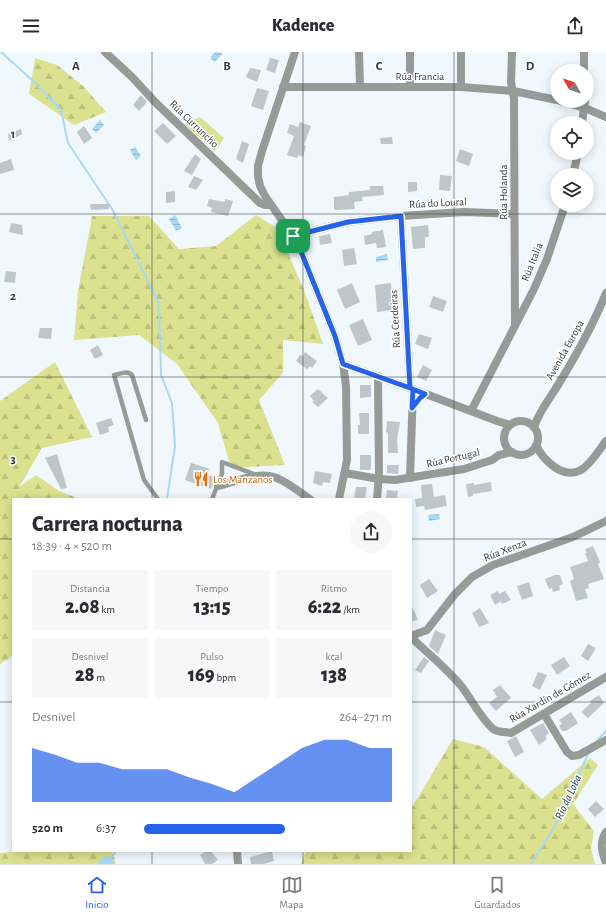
<!DOCTYPE html>
<html lang="es">
<meta charset="utf-8">
<style>
:root{--surface:#fff;--page:#f7f7f7;--text:#2b2b33;--muted:#7c7c81;--line:#e1e1e2;--accent:#2563eb}
body{margin:0;font-family:"Alegreya Sans",sans-serif;background:var(--page);color:var(--text);height:100vh;display:flex;flex-direction:column;font-size:15px;white-space:nowrap}
*{box-sizing:border-box;margin:0}
p{font-size:13px;color:var(--muted)}
.icon{flex:none;width:22px;height:22px;fill:none;stroke:currentColor;stroke-width:2;stroke-linecap:round;stroke-linejoin:round}
.map{position:relative;flex:1;overflow:hidden}
.details{position:absolute;left:12px;top:446px;width:400px;height:354px;display:flex;flex-direction:column;background:var(--surface);border-radius:0px;box-shadow:0 2px 10px #0003}
.details>*{flex:none}
.needle{width:26px;rotate:310deg}
.buttons{position:absolute;left:550px;top:12px;display:grid;gap:8px}
.buttons a{display:grid;place-items:center;width:44px;height:44px;border-radius:50%;background:var(--surface);box-shadow:0 2px 10px #0003;font-size:20px}
.pin{position:absolute;display:grid;place-items:center;width:34px;height:34px;color:#fff;margin:-17px;border-radius:8px;box-shadow:0 2px 6px #0006}
.round{display:grid;place-items:center;flex:none;width:42px;height:42px;border-radius:21px;background:var(--page)}
.overview{display:flex;align-items:center;justify-content:space-between;height:68px;padding:0 20px}
h1{font-size:22px;font-weight:800;line-height:30px}
.stats{display:grid;grid-template-columns:repeat(3,1fr);gap:6px;height:68px;padding:4px 20px}
.stats div{display:grid;align-content:center;border-radius:0px;background:var(--page);text-align:center}
.stats b{font-size:20px;font-weight:800}
.stats small{font-size:11px;font-weight:400}
.stats p{font-size:11px}
.chart{height:112px;padding:8px 20px}
.chart p{display:flex;justify-content:space-between}
.chart svg{width:100%;height:72px;margin-top:4px;fill:var(--accent);opacity:.7}
ul{padding:0 20px;list-style:none;font-size:13px}
li{display:grid;grid-template-columns:64px 48px 1fr;align-items:center;height:30px}
li i{height:10px;border-radius:5px;background:var(--accent)}
header{display:flex;justify-content:space-between;align-items:center;height:52px;padding:0 20px;background:var(--surface);font-size:18px;font-weight:800}
.menu{display:flex;justify-content:space-around;align-items:center;height:56px;border-top:1px solid var(--line);background:var(--surface);font-size:11px;color:var(--muted)}
.menu a{display:grid;justify-items:center;gap:2px}
.menu .selected{color:var(--accent)}
.map>svg:first-child{display:block}
.forest{fill:url(#forest-firs)}
.garden{fill:#dbe18e}
.water{fill:url(#water-rules)}
.lines{fill:none;stroke-linecap:round;stroke-linejoin:round}
.stream{stroke:#a7d9f7;stroke-width:2}
.river{stroke:#a7d9f7;stroke-width:13}
.building{fill:#bec6cc}
.service{stroke:#979b98;stroke-width:4.5}
.minor{stroke:#979b98;stroke-width:8}
.tertiary{stroke:#979b98;stroke-width:8}
.route-casing{stroke:#fff;stroke-width:8}
.route{stroke:#2563eb;stroke-width:5}
.grid{fill:none;stroke:#373a3c;stroke-width:1;stroke-opacity:0.55}
.labels{text-anchor:middle;dominant-baseline:central;stroke-width:3;stroke-linejoin:round;paint-order:stroke}
.street-label{font-size:11px;fill:#373a3c;stroke:#fff}
.food-label{font-size:11px;fill:#c56008;stroke:#fff;text-anchor:start}
.water-label{font-size:12px;font-style:italic;fill:#133a4f;stroke:#fff}
.grid-label{font-size:13px;text-anchor:middle;font-weight:bold;fill:#373a3c;stroke:#fff;stroke-width:3;stroke-linejoin:round;paint-order:stroke}
</style>
<header><svg class="icon" aria-label="menu" viewBox="0 0 24 24"><path d="M4 6h16M4 12h16M4 18h16"/></svg>Kadence<svg class="icon" aria-label="share" viewBox="0 0 24 24"><path d="M12 15V3M7 8l5-5 5 5M5 13v7h14v-7"/></svg></header>
<div class="map">
<svg width="606" height="812" viewBox="0 0 606 812">
<defs>
<pattern id="forest-firs" width="22" height="20" patternUnits="userSpaceOnUse"><rect width="22" height="20" fill="#dbe18e"/><path d="M5 1l3.5 6h-7zM16 11l3.5 6h-7z" fill="#bdc27b"/></pattern>
<pattern id="water-rules" width="6" height="5" patternUnits="userSpaceOnUse"><rect width="6" height="5" fill="#a7d9f7"/><path d="M0 2.5h6" fill="none" stroke="#90bbd5"/></pattern>
</defs>
<rect width="100%" height="100%" fill="#f0f8fe"/>
<g class="forest">
<path d="M35,6L57,13L83,34L106,60L74,73L29,42Z"/>
<path d="M256,163L277,176L304,238L323,292L283,288V321L259,348L285,413L231,416L218,371L177,312L139,283L74,288L78,239L92,164H149L179,197L216,194Z"/>
<path d="M55,310L92,385L42,396L19,435L36,423L59,439L80,447H13V604L0,612V349Z"/>
<path d="M453,687L484,695L542,747L590,706L598,713L573,752L594,779L591,797L595,812H301L306,799H411V757Z"/>
<path d="M17,799H112L116,812H0V801Z"/>
</g>
<path class="garden" d="M200,65L224,86L215,99L184,72Z"/>
<g class="water">
<path d="M215,0L223,1L215,10L210,6Z"/>
<path d="M100,68L104,73L96,81L92,77Z"/>
<path d="M135,95L141,104L136,108L130,98Z"/>
<path d="M175,163L182,176L176,179L169,167Z"/>
<path d="M387,202L388,208L376,210V205Z"/>
<path d="M439,462L440,467L429,469L428,463Z"/>
</g>
<g class="lines">
<g class="stream">
<path d="M1,0L32,28L61,58L68,91L112,157L159,251L161,323L172,351L175,394L167,447"/>
<path d="M596,690L606,679"/>
<path d="M107,812L116,799"/>
<path d="M531,812L552,779L589,700"/>
</g>
<path class="river" d="M105,812L107,811"/>
</g>
<g class="building">
<path d="M270,6L279,8L275,21L266,18Z"/>
<path d="M250,16L261,18L257,30L246,25Z"/>
<path d="M257,36L269,39L263,58L251,54Z"/>
<path d="M141,43L147,50L139,59L133,53Z"/>
<path d="M300,70L311,74L304,93L306,94L303,105L298,103L297,106L287,103L294,84L287,81L290,72L298,75Z"/>
<path d="M163,71L176,84L167,92L154,79Z"/>
<path d="M84,74L92,86L84,92L77,80Z"/>
<path d="M21,77L22,82L9,89L8,82Z"/>
<path d="M392,85L393,92H381L380,86Z"/>
<path d="M242,89L249,92L243,111L236,107Z"/>
<path d="M460,97L473,102L469,114L456,109Z"/>
<path d="M195,102L201,107L192,123L184,119Z"/>
<path d="M11,107L14,118L0,122V111Z"/>
<path d="M440,123L452,124L450,139L439,138Z"/>
<path d="M194,124L203,128L196,138L188,135Z"/>
<path d="M408,130H417V139L408,140Z"/>
<path d="M370,134H383L384,143L362,145L363,149L354,150L355,157L334,158V145L349,143V140L370,138Z"/>
<path d="M175,139V150L166,151V140Z"/>
<path d="M209,147L225,150V147L233,149L228,164L211,160L212,156L207,154Z"/>
<path d="M90,152H109V157L91,158Z"/>
<path d="M11,171L22,173L23,183L9,180Z"/>
<path d="M428,173L429,185H425V196L413,197L411,175Z"/>
<path d="M383,178L386,195L377,196L376,191L365,193L364,184L372,182V180Z"/>
<path d="M330,182L332,191L320,193L319,184Z"/>
<path d="M354,196L357,212L344,214L342,198Z"/>
<path d="M6,219L16,220L15,231L4,230Z"/>
<path d="M352,231L360,250L345,257L337,238Z"/>
<path d="M391,231L393,258L377,260L375,233Z"/>
<path d="M433,244L447,249L443,260L429,255Z"/>
<path d="M363,267L372,288L358,294L349,273Z"/>
<path d="M40,276H52L51,287L38,286Z"/>
<path d="M419,282L432,286L428,297L415,292Z"/>
<path d="M98,293L103,303L95,307L90,298Z"/>
<path d="M305,300L317,309L312,316L310,314L307,317L296,309L300,303L303,304Z"/>
<path d="M423,313L432,318L426,329L417,325Z"/>
<path d="M360,333H371V345L360,346Z"/>
<path d="M318,337L328,346L318,355L312,350L314,349L310,344Z"/>
<path d="M359,361H369V382H358V373H360Z"/>
<path d="M111,366L114,373L108,375L109,380L100,383L96,371Z"/>
<path d="M387,369L400,370L397,387L398,401H388V381L386,380Z"/>
<path d="M57,402L67,436L61,437L45,406Z"/>
<rect x="360" y="403" width="11" height="15"/>
<path d="M191,411L210,417L208,423L215,425L211,437L185,428Z"/>
<path d="M387,413H399L398,422L387,421Z"/>
<path d="M315,419L332,422L330,431L323,430L322,434L313,431Z"/>
<path d="M491,430L492,439L473,442V444L468,445L466,432L474,431V433Z"/>
<path d="M432,432L434,445L445,443L447,454L425,458L424,454L416,455L415,447L422,446L421,433Z"/>
<path d="M356,435H367L365,447H354Z"/>
<path d="M387,438L398,439L397,447H386Z"/>
<path d="M593,494L600,510L598,512L604,527L588,532L589,536L585,537L588,546L576,549L570,529L574,527L570,515L588,509L585,501H587L585,497Z"/>
<path d="M555,523H560L563,532L559,534L560,538L553,540L552,536L549,537L545,527Z"/>
<path d="M429,527L438,539L427,546L420,533Z"/>
<path d="M529,530L533,544L522,548L517,534Z"/>
<path d="M498,539L499,542L505,539L511,548L502,552L501,549L495,553L490,543Z"/>
<path d="M411,552L418,568L411,569Z"/>
<path d="M480,556L489,571L479,575L472,561Z"/>
<path d="M435,578L446,583L438,602L429,594Z"/>
<path d="M588,592L596,596L588,609L581,604Z"/>
<path d="M424,605L429,609L421,621L415,618Z"/>
<path d="M564,605L570,614L557,623L551,613Z"/>
<path d="M538,620L547,623L540,638L532,634Z"/>
<path d="M500,633L511,646L496,659L489,651L497,645L493,638Z"/>
<path d="M599,643L604,651L588,666L581,660L591,651L590,649Z"/>
<path d="M571,660L578,671L566,679H562L559,674L562,672L559,668Z"/>
<path d="M543,671L549,681L545,684L547,687L539,693L530,678Z"/>
<path d="M516,684L524,700L515,705L507,689Z"/>
<path d="M596,749L604,757L595,765L588,757Z"/>
<path d="M206,799H211L218,808L212,812H205L200,803Z"/>
<path d="M272,799L274,809L264,812H251L250,805Z"/>
</g>
<g class="lines">
<g class="service">
<path d="M146,368L132,323C127,318 120,322 114,323L144,428L158,447"/>
<path d="M212,447L222,422V410L256,423"/>
</g>
<g class="minor">
<path d="M105,0L132,25L155,50L260,151L265,153H271"/>
<path d="M359,0L360,35"/>
<path d="M461,0V35"/>
<path d="M512,0L511,30L514,46L515,273"/>
<path d="M584,0V19"/>
<path d="M283,35H461L513,39L557,48"/>
<path d="M410,35V0"/>
<path d="M560,49L585,56L606,65"/>
<path d="M582,71L585,49"/>
<path d="M573,123L578,101"/>
<path d="M293,184L348,170L401,164L464,160L514,162"/>
<path d="M343,312L410,336L401,164"/>
<path d="M410,336L497,369L510,373"/>
<path d="M471,359L534,237L547,207L565,153"/>
<circle cx="521" cy="386" r="17"/>
<path d="M534,375C540,357 552,344 561,328C578,300 594,271 606,241"/>
<path d="M536,393C543,408 563,428 581,418C591,412 599,398 606,389"/>
<path d="M345,421L379,427L395,428L464,417L492,408L499,403L512,400"/>
<path d="M410,426L413,337"/>
<path d="M218,434C238,429 261,417 281,428C291,433 301,441 310,447"/>
<path d="M377,447L379,422L378,324"/>
<path d="M411,584L427,578L455,542L472,525L493,513L573,485L606,469"/>
<path d="M411,585C428,602 447,616 462,635C472,648 480,665 493,677C497,680 505,680 511,681L606,625"/>
<path d="M544,662L567,700L572,704L579,703L606,688"/>
<path d="M606,780C599,791 602,800 606,811"/>
</g>
<g class="tertiary">
<path d="M295,0L262,99L258,114V124L260,134L265,144L293,184L302,202L335,284L343,312L346,334L347,408L339,447"/>
<path d="M237,799L238,812"/>
</g>
</g>
<g class="lines">
<defs>
<path id="route" d="M293,184L302,202L335,284L343,312L410,336L425,342L420,346L412,356L413,337L410,336L401,164L348,170L293,184"/>
</defs>
<use href="#route" class="route-casing"/>
<use href="#route" class="route"/>
</g>
<path class="grid" d="M152,0V447M303,0V447M454,0V812M0,162H606M0,325H606M0,487H13M411,487H606M0,650H13M411,650H606M152,799V812M303,799V812"/>
<defs>
<symbol id="restaurant-bare" viewBox="-9 -9 18 18"><path d="M-5-6h1v4h1v-4h1v4h1v-4h1v5L-1.5 .5V6h-2V.5L-5-1ZM5-6V6H3V1.5H1.5Q1.5-4 5-6Z" fill="#e8710a" stroke="#fff" stroke-width="2.5" paint-order="stroke"/></symbol>
</defs>
<g fill-rule="evenodd">
<use href="#restaurant-bare" x="190" y="416" width="22" height="22"/>
</g>
<g class="labels">
<g class="street-label">
<text x="420" y="24">Rúa Francia</text>
<text transform="translate(194 72) rotate(44)">Rúa Curruncho</text>
<text transform="translate(503 140) rotate(-90)">Rúa Holanda</text>
<text transform="translate(438 151) rotate(-3)">Rúa do Loural</text>
<text transform="translate(532 210) rotate(-68)">Rúa Italia</text>
<text transform="translate(395 267) rotate(-93)">Rúa Cerdeiras</text>
<text transform="translate(565 298) rotate(-61)">Avenida Europa</text>
<text transform="translate(453 406) rotate(-13)">Rúa Portugal</text>
<text transform="translate(505 498) rotate(-21)">Rúa Xenza</text>
<text transform="translate(550 645) rotate(-30)">Rúa Xardín de Gómez</text>
</g>
<g class="food-label">
<text x="213" y="427">Los Manzanos</text>
</g>
<g class="water-label">
<text transform="translate(568 745) rotate(-65)">Río da Loba</text>
</g>
</g>
<g class="grid-label">
<text x="76" y="18">A</text>
<text x="227" y="18">B</text>
<text x="379" y="18">C</text>
<text x="530" y="18">D</text>
<text x="13" y="86">1</text>
<text x="13" y="248">2</text>
<text x="13" y="411">3</text>
</g>
</svg>
<div class="buttons">
<a><svg class="needle" viewBox="-14 -14 28 28"><path d="M0-13l5 13h-10z" fill="#e53935"/><path d="M0 13l5-13h-10z" fill="#7c7c81"/></svg></a>
<a><svg class="icon" aria-label="locate" viewBox="0 0 24 24"><circle cx="12" cy="12" r="6"/><path d="M12 2v4M12 18v4M2 12h4M18 12h4"/></svg></a>
<a><svg class="icon" aria-label="layers" viewBox="0 0 24 24"><path d="M12 4l9 5-9 5-9-5zM3 14l9 5 9-5"/></svg></a>
</div>
<div class="pin" style="left:293px;top:184px;background:#1e9e55"><svg class="icon" aria-label="arrive" viewBox="0 0 24 24"><path d="M6 21V4h12l-3 4 3 4H6"/></svg></div>
<section class="details">
<div class="overview"><div><h1>Carrera nocturna</h1><p>18:39 · 4 × 520 m</p></div><a class="round"><svg class="icon" aria-label="share" viewBox="0 0 24 24"><path d="M12 15V3M7 8l5-5 5 5M5 13v7h14v-7"/></svg></a></div>
<div class="stats">
<div><p>Distancia</p><b>2.08<small> km</small></b></div>
<div><p>Tiempo</p><b>13:15</b></div>
<div><p>Ritmo</p><b>6:22<small> /km</small></b></div>
</div>
<div class="stats">
<div><p>Desnivel</p><b>28<small> m</small></b></div>
<div><p>Pulso</p><b>169<small> bpm</small></b></div>
<div><p>kcal</p><b>138</b></div>
</div>
<div class="chart"><p><span>Desnivel</span>264–271 m</p>
<svg viewBox="0 0 160 44" preserveAspectRatio="none"><path d="M0 44V11L10 15L20 20L30 20L40 24L50 24L60 24L70 29L80 33L90 38L100 29L110 20L120 11L130 6L140 6L150 11L160 11V44z"/></svg>
</div>
<ul>
<li><b>520 m</b>6:37<i style="width:57%"></i></li>
</ul>
</section>
</div>
<nav class="menu">
<a class="selected"><svg class="icon" aria-label="home" viewBox="0 0 24 24"><path d="M3 11l9-7 9 7M6 9v11h12V9"/></svg>Inicio</a>
<a><svg class="icon" aria-label="map" viewBox="0 0 24 24"><path d="M3 6l6-2 6 2 6-2v14l-6 2-6-2-6 2zM9 4v14M15 6v14"/></svg>Mapa</a>
<a><svg class="icon" aria-label="saved" viewBox="0 0 24 24"><path d="M7 4h10v16l-5-4-5 4z"/></svg>Guardados</a>
</nav>
